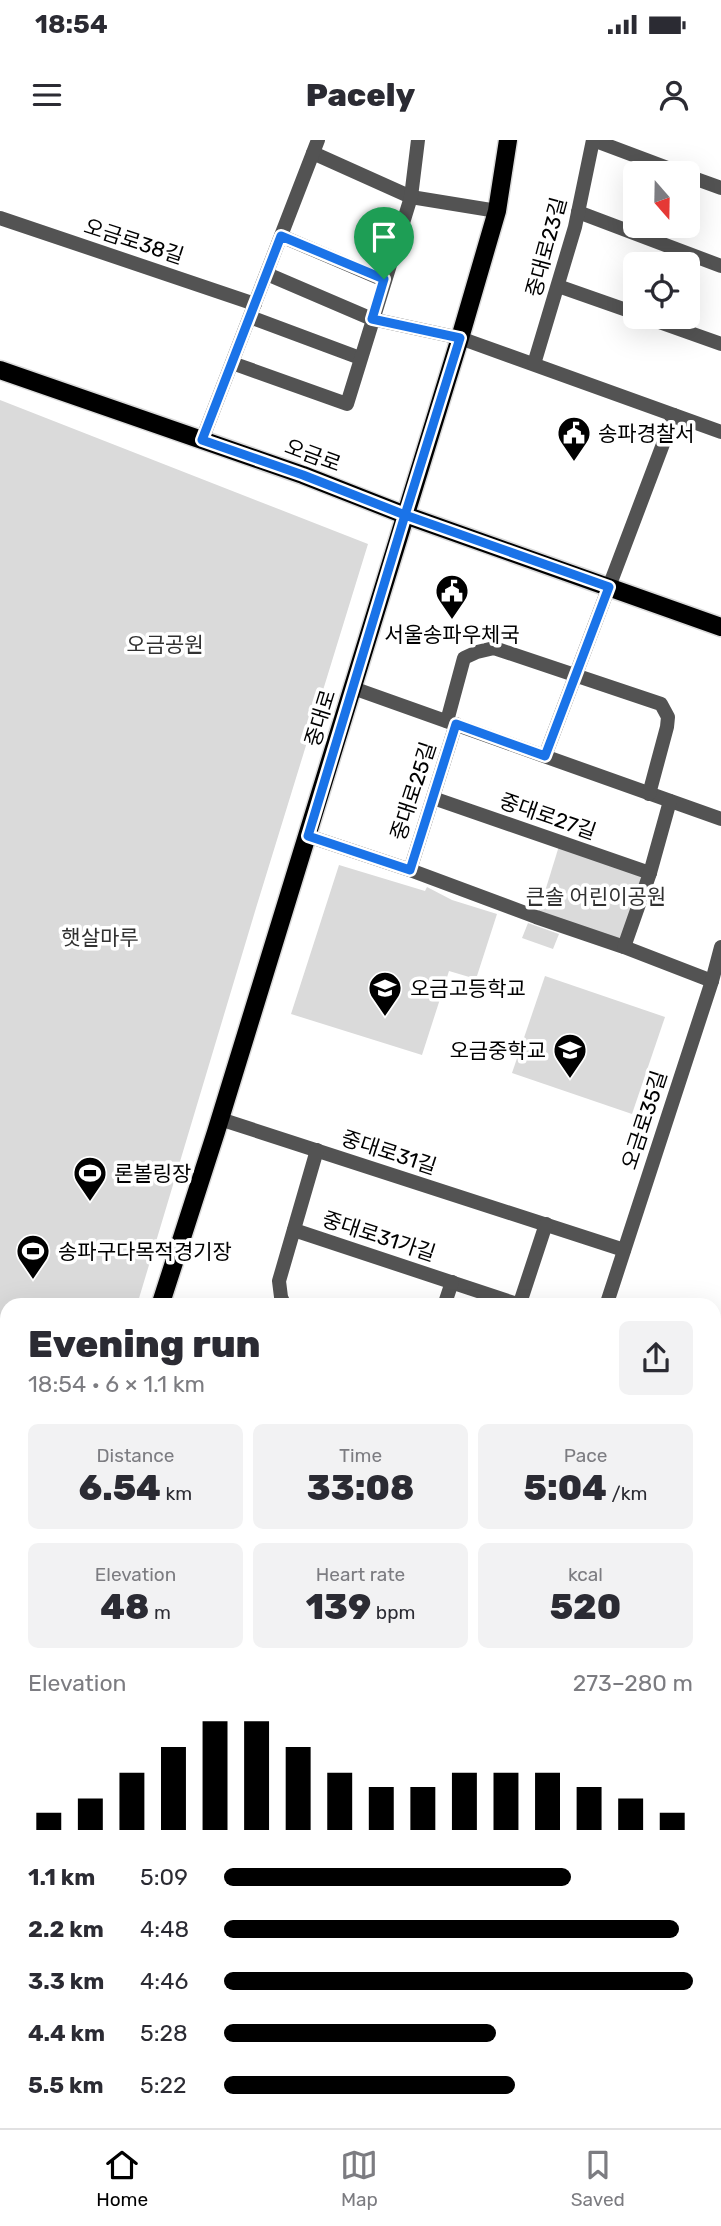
<!DOCTYPE html>
<meta charset="utf-8">
<style>
:root{--surface:#fff;--page:#f2f2f3;--text:#2b2b33;--muted:#7c7c81;--line:#e1e1e2;--accent:#000}
body{margin:0;font-family:Rubik,"Noto Sans KR",sans-serif;background:var(--page);color:var(--text);height:100vh;display:flex;flex-direction:column;font-size:26px;white-space:nowrap}
*{box-sizing:border-box;margin:0}
p{font-size:23px;color:var(--muted)}
.icon{flex:none;width:38px;height:38px;fill:none;stroke:currentColor;stroke-width:2;stroke-linecap:round;stroke-linejoin:round}
.map{position:relative;flex:1;overflow:hidden}
.panel{position:absolute;left:0px;top:1158px;width:721px;height:830px;display:flex;flex-direction:column;background:var(--surface);border-radius:21px 21px 0 0;box-shadow:0 7px 28px #0002}
.panel>*{flex:none}
.needle{width:46px;rotate:160deg}
.fabs{position:absolute;left:623px;top:21px;display:grid;gap:14px}
.fabs a{display:grid;place-items:center;width:77px;height:77px;border-radius:10px;background:var(--surface);box-shadow:0 7px 28px #0002;font-size:35px}
.pin{position:absolute;display:grid;place-items:center;width:60px;height:60px;color:#fff;margin:-72px -30px;border-radius:50% 50% 50% 0;rotate:-45deg;box-shadow:0 0 7px #0007}
.pin .icon{rotate:45deg}
.round{display:grid;place-items:center;flex:none;width:74px;height:74px;border-radius:10px;background:var(--page)}
.headline{display:flex;align-items:center;justify-content:space-between;height:119px;padding:0 28px}
h1{font-size:38px;font-weight:800;line-height:52px}
.figures{display:grid;grid-template-columns:repeat(3,1fr);gap:10px;height:119px;padding:7px 28px}
.figures div{display:grid;align-content:center;border-radius:10px;background:var(--page);text-align:center}
.figures b{font-size:35px;font-weight:800}
.figures small{font-size:19px;font-weight:400}
.figures p{font-size:19px}
.chart{height:196px;padding:14px 28px}
.chart p{display:flex;justify-content:space-between}
.chart svg{width:100%;height:126px;margin-top:7px;stroke:var(--accent);stroke-width:6}
ul{padding:0 28px;list-style:none;font-size:23px}
li{display:grid;grid-template-columns:112px 84px 1fr;align-items:center;height:52px}
li i{height:18px;border-radius:9px;background:var(--accent)}
.status{display:flex;justify-content:space-between;align-items:center;height:49px;padding:0 35px;background:var(--surface);direction:ltr}
.status svg{height:19px;fill:currentColor}
header{display:flex;justify-content:space-between;align-items:center;height:91px;padding:0 28px;background:var(--surface);font-size:32px;font-weight:800}
.tabs{display:flex;justify-content:space-around;align-items:center;height:98px;border-top:2px solid var(--line);background:var(--surface);font-size:19px;color:var(--muted)}
.tabs a{display:grid;justify-items:center;gap:4px}
.tabs .active{color:var(--accent)}
.map>svg:first-child{display:block}
.green{fill:#dadada}
.lines{fill:none;stroke-linecap:round;stroke-linejoin:round}
.major-casing{stroke:#dbdbdb;stroke-width:21}
.minor{stroke:#535353;stroke-width:14}
.major{stroke:#000;stroke-width:18}
.route-casing{stroke:#fff;stroke-width:14}
.route{stroke:#1a73e8;stroke-width:9}
.labels{text-anchor:middle;dominant-baseline:central;stroke-width:7;stroke-linejoin:round;paint-order:stroke}
.street-label{font-size:21px;fill:#000;stroke:#fff}
.poi-label{font-size:21px;fill:#000;stroke:#fff;text-anchor:start}
.park-label{font-size:21px;fill:#313131;stroke:#fff}
</style>
<div class="status"><b>18:54</b><svg viewBox="0 0 49 12"><path d="M0 12V9h3v3zM5 12V6h3v6zM10 12V3h3v9zM15 12V0h3v12zM26 1h20v11H26zM47 4h2v5h-2z"/></svg></div>
<header><svg class="icon" aria-label="menu" viewBox="0 0 24 24"><path d="M4 6h16M4 12h16M4 18h16"/></svg>Pacely<svg class="icon" aria-label="person" viewBox="0 0 24 24"><circle cx="12" cy="8" r="4"/><path d="M4 21q1-7 8-7t8 7"/></svg></header>
<div class="map">
<svg width="721" height="1988" viewBox="0 0 721 1988">
<rect width="100%" height="100%" fill="#fff"/>
<g class="green">
<path d="M0,260L368,404L256,768L137,1165L7,1166V1252H0Z"/>
<path d="M559,706L645,734L622,802L538,774Z"/>
<path d="M339,725L425,751L427,747L452,760L497,774L476,839L449,831L422,915L291,874Z"/>
<path d="M528,783L559,794L553,809L522,798Z"/>
<path d="M545,836L665,877L632,974L512,933Z"/>
<path d="M714,1634L721,1635V1659L714,1712Z"/>
</g>
<g class="lines">
<defs>
<g id="major">
<path d="M0,230L303,335L405,375L721,487"/>
<path d="M160,1166L216,992L460,198L497,71L508,0"/>
<path d="M68,1981L74,1988"/>
<path d="M5,1988L13,1981"/>
<path d="M37,1988L38,1981"/>
</g>
</defs>
<use href="#major" class="major-casing"/>
<g class="minor">
<path d="M593,0L681,33"/>
<path d="M313,13L411,57L497,71"/>
<path d="M688,36L721,48"/>
<path d="M578,72L721,126"/>
<path d="M0,78L255,164"/>
<path d="M281,96L384,140"/>
<path d="M267,134L372,179L460,198L721,292"/>
<path d="M558,146L635,173"/>
<path d="M250,177L360,218"/>
<path d="M645,177L721,204"/>
<path d="M232,223L347,264L411,57L418,0"/>
<path d="M534,224L575,87L593,0"/>
<path d="M202,300L318,0"/>
<path d="M353,548L721,679"/>
<path d="M447,581L464,518L477,512L494,508L661,564L668,577L667,587L649,654"/>
<path d="M545,616L674,275"/>
<path d="M433,658L650,733"/>
<path d="M308,696L410,730L536,777L624,807L712,841"/>
<path d="M410,730L456,584"/>
<path d="M624,807L650,733L670,661"/>
<path d="M220,979L624,1110"/>
<path d="M294,1090L520,1165"/>
<path d="M285,1166L281,1157L279,1141L317,1010"/>
<path d="M444,1166L452,1142"/>
<path d="M519,1166L546,1084"/>
<path d="M606,1166L712,841L721,807"/>
<path d="M714,1246L721,1247"/>
<path d="M0,1261L7,1262"/>
<path d="M714,1302L721,1317"/>
<path d="M714,1361H721"/>
<path d="M0,1362L7,1363"/>
<path d="M714,1427L721,1428"/>
<path d="M0,1554L7,1555"/>
<path d="M714,1634L721,1635"/>
<path d="M0,1653L7,1595"/>
<path d="M714,1728L721,1729"/>
<path d="M0,1771L7,1772"/>
<path d="M376,1981L428,1988"/>
<path d="M451,1988L452,1981"/>
<path d="M529,1988L530,1981"/>
<path d="M602,1988L603,1981"/>
</g>
<use href="#major" class="major"/>
</g>
<g class="lines">
<defs>
<path id="route" d="M384,139L281,96L202,300L303,335L405,375L308,696L410,730L456,584L545,616L609,447L405,375L460,198L372,179L384,139"/>
</defs>
<use href="#route" class="route-casing"/>
<use href="#route" class="route"/>
</g>
<defs>
<symbol id="civic-pin" viewBox="-11 -11 22 30"><path d="M0 17L-7.5 6A9.5 9.5 0 1 1 7.5 6Z" fill="#000" stroke="#fff"/><path d="M-.6-6.5H3V-4.5H.6V-3L4-1V1h2V6H-6V1h2V-1L-.6-3ZM-1.2 2.5V6h2.4V2.5Z" fill="#fff"/></symbol>
<symbol id="school-pin" viewBox="-11 -11 22 30"><path d="M0 17L-7.5 6A9.5 9.5 0 1 1 7.5 6Z" fill="#000" stroke="#fff"/><path d="M0-5L7-2L0 1L-7-2ZM-4 1L0 2.5L4 1V4Q0 6-4 4Z" fill="#fff"/></symbol>
<symbol id="stadium-pin" viewBox="-11 -11 22 30"><path d="M0 17L-7.5 6A9.5 9.5 0 1 1 7.5 6Z" fill="#000" stroke="#fff"/><path d="M0-5a6.5 5 0 1 0 0 10a6.5 5 0 1 0 0-10ZM-3.5-1.8h7v3.6h-7Z" fill="#fff"/></symbol>
</defs>
<g fill-rule="evenodd">
<use href="#civic-pin" x="555" y="274" width="38" height="52"/>
<use href="#civic-pin" x="433" y="432" width="38" height="52"/>
<use href="#school-pin" x="366" y="829" width="38" height="52"/>
<use href="#school-pin" x="551" y="891" width="38" height="52"/>
<use href="#stadium-pin" x="71" y="1014" width="38" height="52"/>
<use href="#stadium-pin" x="14" y="1092" width="38" height="52"/>
</g>
<g class="labels">
<g class="street-label">
<text transform="translate(134 101) rotate(18)">오금로38길</text>
<text transform="translate(546 107) rotate(-75)">중대로23길</text>
<text transform="translate(313 315) rotate(20)">오금로</text>
<text transform="translate(320 578) rotate(-73)">중대로</text>
<text transform="translate(413 651) rotate(-72)">중대로25길</text>
<text transform="translate(548 676) rotate(19)">중대로27길</text>
<text transform="translate(644 980) rotate(-72)">오금로35길</text>
<text transform="translate(389 1012) rotate(18)">중대로31길</text>
<text transform="translate(379 1096) rotate(18)">중대로31가길</text>
</g>
<g class="poi-label">
<text x="598" y="293">송파경찰서</text>
<text x="452" y="494" text-anchor="middle">서울송파우체국</text>
<text x="410" y="848">오금고등학교</text>
<text x="546" y="910" text-anchor="end">오금중학교</text>
<text x="114" y="1033">론볼링장</text>
<text x="58" y="1111">송파구다목적경기장</text>
</g>
<g class="park-label">
<text x="165" y="504">오금공원</text>
<text x="596" y="756">큰솔 어린이공원</text>
<text x="100" y="797">햇살마루</text>
</g>
</g>
</svg>
<div class="fabs">
<a><svg class="needle" viewBox="-14 -14 28 28"><path d="M0-13l5 13h-10z" fill="#e53935"/><path d="M0 13l5-13h-10z" fill="#7c7c81"/></svg></a>
<a><svg class="icon" aria-label="locate" viewBox="0 0 24 24"><circle cx="12" cy="12" r="6"/><path d="M12 2v4M12 18v4M2 12h4M18 12h4"/></svg></a>
</div>
<div class="pin" style="left:384px;top:139px;background:#1e9e55"><svg class="icon" aria-label="arrive" viewBox="0 0 24 24"><path d="M6 21V4h12l-3 4 3 4H6"/></svg></div>
<section class="panel">
<div class="headline"><div><h1>Evening run</h1><p>18:54 · 6 × 1.1 km</p></div><a class="round"><svg class="icon" aria-label="share" viewBox="0 0 24 24"><path d="M12 15V3M7 8l5-5 5 5M5 13v7h14v-7"/></svg></a></div>
<div class="figures">
<div><p>Distance</p><b>6.54<small> km</small></b></div>
<div><p>Time</p><b>33:08</b></div>
<div><p>Pace</p><b>5:04<small> /km</small></b></div>
</div>
<div class="figures">
<div><p>Elevation</p><b>48<small> m</small></b></div>
<div><p>Heart rate</p><b>139<small> bpm</small></b></div>
<div><p>kcal</p><b>520</b></div>
</div>
<div class="chart"><p><span>Elevation</span>273–280 m</p>
<svg viewBox="0 0 160 44" preserveAspectRatio="none"><path d="M5 44V38M15 44V33M25 44V24M35 44V15M45 44V6M55 44V6M65 44V15M75 44V24M85 44V29M95 44V29M105 44V24M115 44V24M125 44V24M135 44V29M145 44V33M155 44V38"/></svg>
</div>
<ul>
<li><b>1.1 km</b>5:09<i style="width:74%"></i></li>
<li><b>2.2 km</b>4:48<i style="width:97%"></i></li>
<li><b>3.3 km</b>4:46<i style="width:100%"></i></li>
<li><b>4.4 km</b>5:28<i style="width:58%"></i></li>
<li><b>5.5 km</b>5:22<i style="width:62%"></i></li>
</ul>
</section>
</div>
<nav class="tabs">
<a class="active"><svg class="icon" aria-label="home" viewBox="0 0 24 24"><path d="M3 11l9-7 9 7M6 9v11h12V9"/></svg>Home</a>
<a><svg class="icon" aria-label="map" viewBox="0 0 24 24"><path d="M3 6l6-2 6 2 6-2v14l-6 2-6-2-6 2zM9 4v14M15 6v14"/></svg>Map</a>
<a><svg class="icon" aria-label="saved" viewBox="0 0 24 24"><path d="M7 4h10v16l-5-4-5 4z"/></svg>Saved</a>
</nav>
